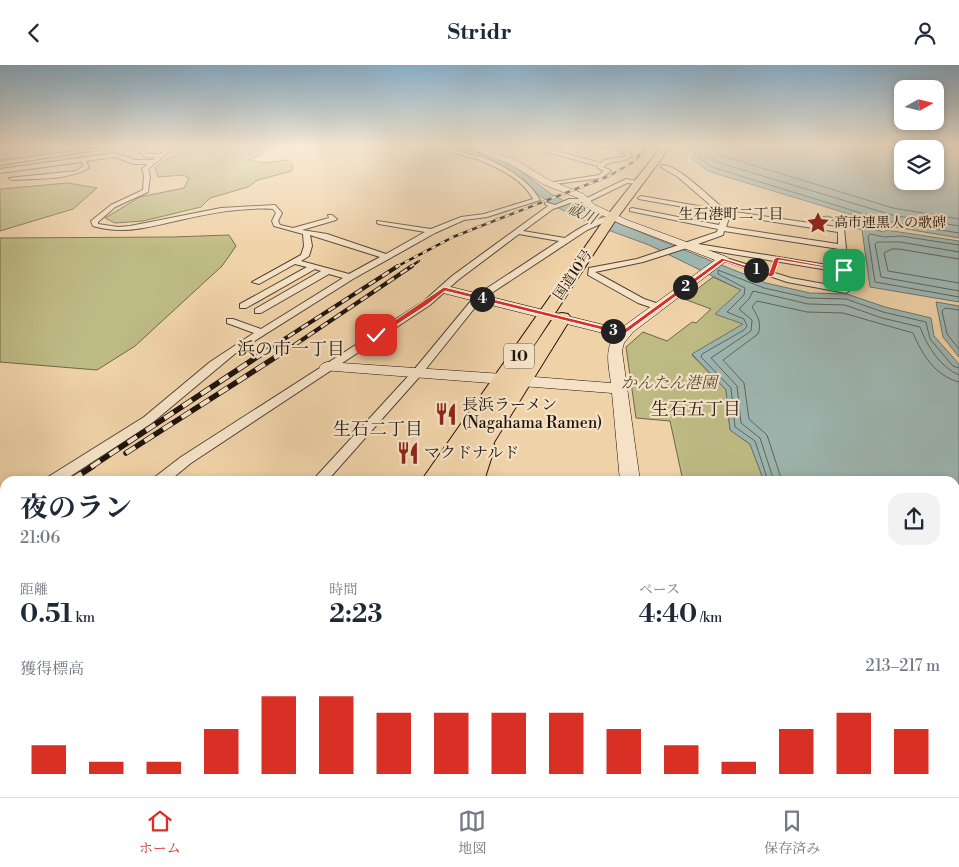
<!DOCTYPE html>
<html lang="ja">
<meta charset="utf-8">
<style>
:root{--surface:#fff;--page:#f2f2f3;--text:#1f2937;--muted:#747a83;--line:#e0e1e3;--accent:#d93025}
body{margin:0;font-family:"Libre Bodoni","Noto Serif JP",serif;background:var(--page);color:var(--text);height:100vh;display:flex;flex-direction:column;font-size:19px;white-space:nowrap}
*{box-sizing:border-box;margin:0}
p{font-size:16px;color:var(--muted)}
.icon{flex:none;width:28px;height:28px;fill:none;stroke:currentColor;stroke-width:2;stroke-linecap:round;stroke-linejoin:round}
.map{position:relative;flex:1;overflow:hidden}
.side{position:absolute;left:0px;top:411px;width:960px;height:321px;display:flex;flex-direction:column;background:var(--surface);border-radius:15px 15px 0 0;box-shadow:0 2px 8px #0003}
.side>*{flex:none}
.needle{width:32px;rotate:82deg}
.buttons{position:absolute;left:894px;top:15px;display:grid;gap:10px}
.buttons a{display:grid;place-items:center;width:50px;height:50px;border-radius:10px;background:var(--surface);box-shadow:0 2px 8px #0003;font-size:25px}
.pin{position:absolute;display:grid;place-items:center;width:42px;height:42px;color:#fff;margin:-21px;border-radius:10px;box-shadow:0 2px 8px #0006}
.km{position:absolute;width:25px;height:25px;margin:-12px;border-radius:50%;background:#222;color:#fff;font-size:14px;line-height:25px;text-align:center}
.round{display:grid;place-items:center;flex:none;width:52px;height:52px;border-radius:15px;background:var(--page)}
.overview{display:flex;align-items:center;justify-content:space-between;height:85px;padding:0 20px}
h1{font-size:28px;font-weight:700;line-height:38px}
.metrics{display:grid;grid-template-columns:repeat(3,1fr);gap:8px;height:85px;padding:5px 20px}
.metrics div{display:grid;align-content:center}
.metrics b{font-size:25px;font-weight:700}
.metrics small{font-size:14px;font-weight:400}
.metrics p{font-size:14px}
.chart{height:140px;padding:10px 20px}
.chart p{display:flex;justify-content:space-between}
.chart svg{width:100%;height:90px;margin-top:5px;stroke:var(--accent);stroke-width:6}
header{display:flex;justify-content:space-between;align-items:center;height:65px;padding:0 20px;background:var(--surface);font-size:22px;font-weight:700}
.tab-bar{display:flex;justify-content:space-around;align-items:center;height:70px;border-top:1px solid var(--line);background:var(--surface);font-size:14px;color:var(--muted)}
.tab-bar a{display:grid;justify-items:center;gap:2px}
.tab-bar .active{color:var(--accent)}
.map>svg:first-child{display:block}
.green{fill:#beba84;stroke:#6e6748}
.water{fill:#9db6b1;stroke:#6b756f;fill-rule:evenodd}
.lines{fill:none;stroke-linecap:round;stroke-linejoin:round}
.shore{stroke:#5e655f;stroke-width:1}
.street-casing{stroke:#534434;stroke-width:2}
.secondary-casing{stroke:#1f140d;stroke-width:1}
.primary-casing{stroke:#1f140d;stroke-width:2}
.highway-casing{stroke:#1f140d;stroke-width:2}
.street{fill:#f5e2c6;fill-rule:evenodd}
.secondary{fill:#f5e2c6;fill-rule:evenodd}
.primary{fill:#f0d2a8;fill-rule:evenodd}
.highway{fill:#f0d2a8;fill-rule:evenodd}
.rail-far3-casing{stroke:#1f140d;stroke-width:2.5}
.rail-far2-casing{stroke:#1f140d;stroke-width:4}
.rail-far1-casing{stroke:#1f140d;stroke-width:5.5}
.rail-casing{stroke:#1f140d;stroke-width:6}
.rail-far3{stroke:#f5e2c6;stroke-width:2;stroke-dasharray:5;stroke-linecap:butt}
.rail-far2{stroke:#f5e2c6;stroke-width:2.5;stroke-dasharray:8;stroke-linecap:butt}
.rail-far1{stroke:#f5e2c6;stroke-width:4;stroke-dasharray:11;stroke-linecap:butt}
.rail{stroke:#f5e2c6;stroke-width:4.5;stroke-dasharray:14;stroke-linecap:butt}
.route{fill:#d93025;stroke:#fff}
.labels{text-anchor:middle;dominant-baseline:central;stroke-width:4.5;stroke-linejoin:round;paint-order:stroke}
.far-poi-label{font-size:14px;fill:#1f140d;stroke:#f5e2c6;text-anchor:start}
.far-street-label{font-size:14px;fill:#1f140d;stroke:#f5e2c6}
.far-water-label{font-size:15px;font-style:italic;fill:#4b4d46;stroke:#f5e2c6}
.far-neighbourhood-label{font-size:15px;fill:#1f140d;stroke:#f5e2c6}
.shield{fill:#f5e2c6;stroke:#5f5244;stroke-width:1}
.shield-label{font-size:15px;font-weight:bold;fill:#1f140d}
.park-label{font-size:16px;font-style:italic;fill:#574e37;stroke:#f5e2c6}
.poi-label{font-size:16px;fill:#1f140d;stroke:#f5e2c6;text-anchor:start}
.neighbourhood-label{font-size:18px;fill:#1f140d;stroke:#f5e2c6}
</style>
<header><svg class="icon" aria-label="back" viewBox="0 0 24 24"><path d="M15 5l-7 7 7 7"/></svg>Stridr<svg class="icon" aria-label="person" viewBox="0 0 24 24"><circle cx="12" cy="8" r="4"/><path d="M4 21q1-7 8-7t8 7"/></svg></header>
<div class="map">
<svg width="959" height="732" viewBox="0 0 959 732">
<rect width="100%" height="100%" fill="#f0d2a8"/>
<filter id="stains"><feTurbulence type="fractalNoise" baseFrequency=".004" numOctaves="4"/><feColorMatrix values="0 0 0 0 .2 0 0 0 0 .09 0 0 0 0 .02 0 0 0 .5 -.17"/></filter>
<radialGradient id="worn" r=".72"><stop offset=".6" stop-color="#630" stop-opacity="0"/><stop offset="1" stop-color="#630" stop-opacity=".3"/></radialGradient>
<g class="green">
<path d="M249,82L262,83L261,90L249,95L264,98L287,95L293,100L292,106L258,115L248,122L210,133L201,142L143,156L115,158L105,153L140,132L184,123L189,113L183,110L158,112L155,103C173,82 222,83 249,82Z"/>
<path d="M68,118L97,123L73,144L0,166V124Z"/>
<path d="M229,170L236,181L222,201L135,281L97,305L0,297V173L172,172Z"/>
<path d="M713,212L741,225L744,259L692,290L726,325L730,365L750,379L764,416H683L670,356L636,353L626,282L643,267L667,276L692,257L696,258L711,244L684,234Z"/>
<path d="M751,728H876L878,732H752Z"/>
</g>
<g class="water">
<path d="M449,81H458L502,95L517,103L551,129L568,138L766,218L810,228L847,229L885,242L931,253L934,271L959,299V732H878L876,728H955V416H764L750,379L730,365L726,325L692,289L743,259L715,249L741,225L649,180L589,158L552,140L500,100Z"/>
<path d="M694,81H959V173L889,161L717,109L708,106L692,94L695,87ZM902,84H935V116H902Z"/>
<path d="M827,151L884,167L886,165L959,176V237L870,222L862,165L822,152Z"/>
<path d="M936,237L959,241V292L943,272Z"/>
</g>
<g class="lines">
<g class="shore">
<path d="M700,81V93L710,101L718,104L890,157L959,168"/>
<path d="M706,81L707,90L720,98L892,150L959,161"/>
<path d="M714,81L715,87L723,91L893,143L959,154"/>
<path d="M959,180L901,171L884,172L870,169L868,171L875,217L959,232"/>
<path d="M959,187L900,177H877L875,179L881,212L959,226"/>
<path d="M959,194L899,184H892L884,188L888,206L959,218"/>
<path d="M959,245L945,243L942,246L947,269L959,284"/>
<path d="M768,416L755,376L735,362L731,323L701,292L702,289L744,265L747,261L744,254L727,247L744,230L745,223L718,209V205L764,223L809,233L846,234L883,247L926,257L930,274L953,301L959,303"/>
<path d="M774,416L760,373L741,358L737,321L711,293L751,266L752,255L739,244L749,234L753,226L808,239L845,240L882,253L920,262C927,281 940,302 959,310"/>
<path d="M782,416L767,370L749,354L744,318L723,295L758,269C762,258 758,252 752,242L757,236L807,247L843,248L913,268C922,289 935,311 959,317"/>
</g>
<defs>
<g id="street">
<path d="M114,81H123L0,100V96Z"/>
<path d="M133,81H137L148,89H160L169,83L205,81L170,86L148,104L150,111L148,127L115,142L98,157V159L118,162L130,161L221,143L275,140L282,148L278,156L280,160L293,163L329,153L328,150H332L337,154L336,155L302,165L327,169L386,189L425,167L379,159L377,158V156L431,164L461,152L484,149L533,134C523,114 497,102 477,94L479,91C502,99 528,114 540,135L487,152L464,155L435,168L353,214L237,287L152,358L63,416H46L48,412L144,352L210,297L254,268L227,258V254H233L261,264L343,213L329,209L261,248H255V244L321,206L315,204L246,243H240V239L307,202L295,199L259,219L252,217L301,190L304,181L303,169L274,161L272,156L276,148L273,144C242,142 211,148 180,155C150,162 123,170 93,161L91,156L111,140L143,125L144,111L142,104L148,99H134L115,92L86,96L89,103C66,116 37,113 12,115L9,113L76,106L84,101L81,97L0,108V104L115,88L135,95H153L156,93L145,92ZM310,170L380,192L349,209L301,196L309,191L312,181Z"/>
<path d="M595,81L625,83L632,91C623,99 611,94 603,102L611,106L601,113L548,120V118L599,110L604,106L598,103V101L547,87V85L559,83L561,85L556,86L601,98L604,95L626,91L621,85Z"/>
<path d="M661,100C681,100 710,135 728,146L844,163L850,225L846,228L787,217L719,194L723,192L791,213L841,222L840,207L690,182L643,197L595,207L644,234L662,240V244L659,245L638,238L588,210L589,203L637,194L717,167L718,164L630,146V144L632,143L719,160L723,149L639,134L638,133L641,131L715,144L678,112L661,102ZM730,150L838,167V179L726,162ZM724,166L839,184L840,202L698,179L723,170Z"/>
<path d="M626,114L643,117L640,119L627,118L588,137L570,138L553,144L523,166L565,173C574,166 607,146 616,152L587,165L481,235L421,310L327,416H312L413,306L475,231L559,176L519,169L458,215L430,240L191,398L169,416H153L155,412L181,392L424,236L452,211L548,141L545,139V137L555,140L569,134H585Z"/>
<path d="M5,443V456L0,458V445Z"/>
<path d="M5,531V548L0,550V533Z"/>
<path d="M0,627L5,629V651L0,649Z"/>
<path d="M5,721V728H25L23,732H0L1,724Z"/>
</g>
<g id="secondary">
<path d="M428,81H438L480,92L476,94Z"/>
<path d="M462,81H470L514,94L549,115L584,129L595,140L627,155L727,192L729,194L633,267L624,278L622,286L640,416H620L612,328L522,321L516,319L514,316L516,313L522,311L611,318C609,303 604,284 615,271L439,227L437,224L443,220L620,264L715,195L621,159L589,144L578,133L543,119L508,98Z"/>
<path d="M327,297L503,309L509,311L511,314L509,317L503,319L322,305L319,302L322,299Z"/>
<path d="M650,728H680L682,732H650Z"/>
</g>
<g id="primary">
<path d="M485,374L492,376L495,381L484,416H464L475,381L478,376Z"/>
<path d="M395,728H459L460,732H394Z"/>
</g>
<g id="highway">
<path d="M660,81H668L662,93L615,156L516,308L556,249L562,248L568,249L571,253L470,416H421L606,152L655,90Z"/>
<path d="M195,728H236L234,732H193Z"/>
<path d="M237,728H278L276,732H235Z"/>
</g>
</defs>
<use href="#street" class="street-casing"/>
<use href="#secondary" class="secondary-casing"/>
<use href="#primary" class="primary-casing"/>
<use href="#highway" class="highway-casing"/>
<use href="#street" class="street"/>
<use href="#secondary" class="secondary"/>
<use href="#primary" class="primary"/>
<use href="#highway" class="highway"/>
<defs>
<g id="rail-far3">
<path d="M396,202L453,172L609,111L635,96L646,81"/>
<path d="M410,202L419,196"/>
</g>
<g id="rail-far2">
<path d="M261,289L398,201"/>
<path d="M281,289L412,201"/>
</g>
<g id="rail-far1">
<path d="M126,388L282,288"/>
<path d="M91,402L263,288"/>
</g>
<g id="rail">
<path d="M70,416L93,401"/>
<path d="M0,464L5,460"/>
</g>
</defs>
<use href="#rail-far3" class="rail-far3-casing"/>
<use href="#rail-far2" class="rail-far2-casing"/>
<use href="#rail-far1" class="rail-far1-casing"/>
<use href="#rail" class="rail-casing"/>
<use href="#rail-far3" class="rail-far3"/>
<use href="#rail-far2" class="rail-far2"/>
<use href="#rail-far1" class="rail-far1"/>
<use href="#rail" class="rail"/>
</g>
<linearGradient id="sky" x2="0" y2="1"><stop stop-color="#8ab5d2"/><stop offset="0.44" stop-color="#f8ebd8"/><stop offset="1" stop-color="#f8ebd8" stop-opacity="0"/></linearGradient>
<rect width="959" height="183" fill="url(#sky)"/>
<path class="route" d="M777,192L847,205L844,206L779,195L774,210L771,212L724,196L623,270L445,226L427,240L378,272L373,270L444,222L622,266L722,193L769,208L774,194Z"/>
<defs>
<symbol id="sight-bare" viewBox="-9 -9 18 18"><path d="M0-6L1.8-2.2L6-1.7L2.9 1.2L3.7 5.4L0 3.3L-3.7 5.4L-2.9 1.2L-6-1.7L-1.8-2.2Z" fill="#8f2418" stroke="#f5e2c6" stroke-width="2.5" paint-order="stroke"/></symbol>
<symbol id="restaurant-bare" viewBox="-9 -9 18 18"><path d="M-5-6h1v4h1v-4h1v4h1v-4h1v5L-1.5 .5V6h-2V.5L-5-1ZM5-6V6H3V1.5H1.5Q1.5-4 5-6Z" fill="#8f2418" stroke="#f5e2c6" stroke-width="2.5" paint-order="stroke"/></symbol>
</defs>
<g fill-rule="evenodd">
<use href="#sight-bare" x="802" y="142" width="32" height="32"/>
<use href="#restaurant-bare" x="430" y="333" width="32" height="32"/>
<use href="#restaurant-bare" x="392" y="372" width="32" height="32"/>
</g>
<g class="labels">
<g class="far-poi-label">
<text x="834" y="158">高市連黒人の歌碑</text>
</g>
<g class="far-street-label">
<text transform="translate(573 210) rotate(-56)">国道10号</text>
</g>
<g class="far-water-label">
<text transform="translate(582 149) rotate(24)">祓川</text>
</g>
<g class="far-neighbourhood-label">
<text x="731" y="149">生石港町二丁目</text>
</g>
<rect class="shield" x="504" y="278.5" width="30" height="25" rx="4"/>
<g class="shield-label">
<text x="519" y="291">10</text>
</g>
<g class="park-label">
<text x="669" y="318">かんたん港園</text>
</g>
<g class="poi-label">
<text x="462" y="340">長浜ラーメン<tspan x="462" dy="18">(Nagahama Ramen)</tspan></text>
<text x="424" y="388">マクドナルド</text>
</g>
<g class="neighbourhood-label">
<text x="291" y="284">浜の市一丁目</text>
<text x="696" y="344">生石五丁目</text>
<text x="378" y="364">生石二丁目</text>
</g>
</g>
<rect width="100%" height="100%" filter="url(#stains)"/>
<rect width="100%" height="100%" fill="url(#worn)"/>
</svg>
<div class="buttons">
<a><svg class="needle" viewBox="-14 -14 28 28"><path d="M0-13l5 13h-10z" fill="#e53935"/><path d="M0 13l5-13h-10z" fill="#747a83"/></svg></a>
<a><svg class="icon" aria-label="layers" viewBox="0 0 24 24"><path d="M12 4l9 5-9 5-9-5zM3 14l9 5 9-5"/></svg></a>
</div>
<div class="pin" style="left:844px;top:205px;background:#1e9e55"><svg class="icon" aria-label="arrive" viewBox="0 0 24 24"><path d="M6 21V4h12l-3 4 3 4H6"/></svg></div>
<div class="pin" style="left:376px;top:270px;background:#d93025"><svg class="icon" aria-label="check" viewBox="0 0 24 24"><path d="M5 12l5 5 9-10"/></svg></div>
<b class="km" style="left:756px;top:205px">1</b>
<b class="km" style="left:685px;top:222px">2</b>
<b class="km" style="left:613px;top:266px">3</b>
<b class="km" style="left:482px;top:234px">4</b>
<section class="side">
<div class="overview"><div><h1>夜のラン</h1><p>21:06</p></div><a class="round"><svg class="icon" aria-label="share" viewBox="0 0 24 24"><path d="M12 15V3M7 8l5-5 5 5M5 13v7h14v-7"/></svg></a></div>
<div class="metrics">
<div><p>距離</p><b>0.51<small> km</small></b></div>
<div><p>時間</p><b>2:23</b></div>
<div><p>ペース</p><b>4:40<small> /km</small></b></div>
</div>
<div class="chart"><p><span>獲得標高</span>213–217 m</p>
<svg viewBox="0 0 160 44" preserveAspectRatio="none"><path d="M5 44V30M15 44V38M25 44V38M35 44V22M45 44V6M55 44V6M65 44V14M75 44V14M85 44V14M95 44V14M105 44V22M115 44V30M125 44V38M135 44V22M145 44V14M155 44V22"/></svg>
</div>
</section>
</div>
<nav class="tab-bar">
<a class="active"><svg class="icon" aria-label="home" viewBox="0 0 24 24"><path d="M3 11l9-7 9 7M6 9v11h12V9"/></svg>ホーム</a>
<a><svg class="icon" aria-label="map" viewBox="0 0 24 24"><path d="M3 6l6-2 6 2 6-2v14l-6 2-6-2-6 2zM9 4v14M15 6v14"/></svg>地図</a>
<a><svg class="icon" aria-label="saved" viewBox="0 0 24 24"><path d="M7 4h10v16l-5-4-5 4z"/></svg>保存済み</a>
</nav>
